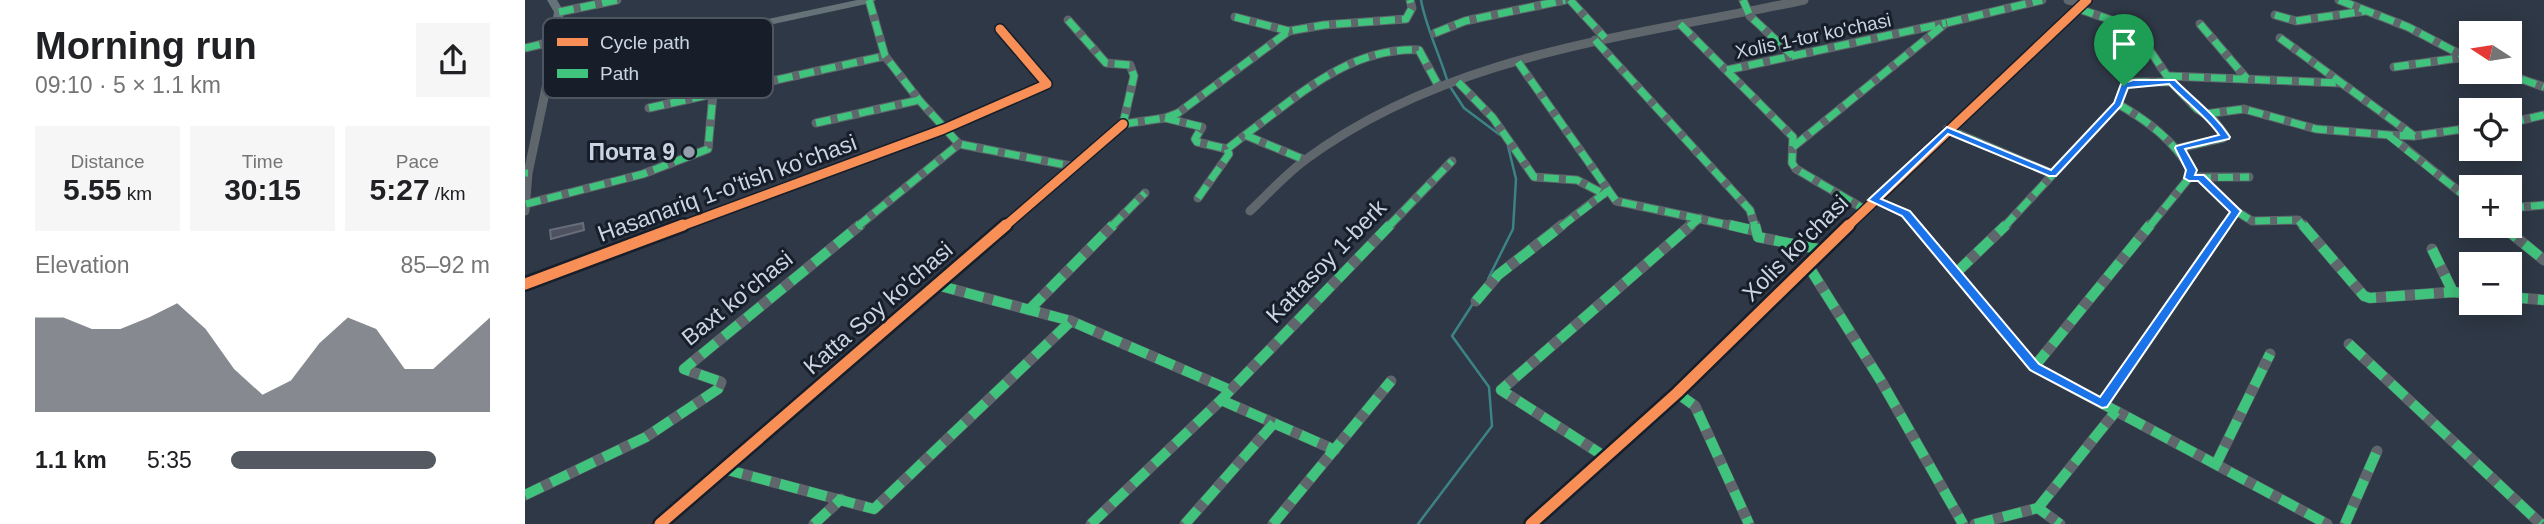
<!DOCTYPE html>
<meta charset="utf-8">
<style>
:root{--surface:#fff;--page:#f6f6f6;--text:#202124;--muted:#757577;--accent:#545962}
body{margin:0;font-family:Arial,sans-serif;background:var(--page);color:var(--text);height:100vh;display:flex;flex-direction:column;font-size:26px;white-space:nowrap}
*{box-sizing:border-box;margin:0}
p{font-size:23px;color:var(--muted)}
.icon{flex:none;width:38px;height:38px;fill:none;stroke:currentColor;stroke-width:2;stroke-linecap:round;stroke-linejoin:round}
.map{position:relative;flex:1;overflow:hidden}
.side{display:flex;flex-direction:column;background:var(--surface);width:525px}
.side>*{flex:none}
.needle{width:46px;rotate:282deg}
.buttons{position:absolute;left:1934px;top:21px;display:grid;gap:14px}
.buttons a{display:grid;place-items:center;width:63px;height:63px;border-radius:0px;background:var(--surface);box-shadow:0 4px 18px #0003;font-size:35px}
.pin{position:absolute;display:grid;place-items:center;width:60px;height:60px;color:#fff;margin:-72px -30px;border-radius:50% 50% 50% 0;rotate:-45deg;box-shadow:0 0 7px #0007}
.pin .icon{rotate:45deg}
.round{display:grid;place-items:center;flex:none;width:74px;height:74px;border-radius:0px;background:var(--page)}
.headline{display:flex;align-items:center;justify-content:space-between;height:119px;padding:0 35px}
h1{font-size:38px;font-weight:700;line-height:52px}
.figures{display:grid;grid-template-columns:repeat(3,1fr);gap:10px;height:119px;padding:7px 35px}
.figures div{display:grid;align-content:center;border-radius:0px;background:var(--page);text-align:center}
.figures b{font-size:30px;font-weight:700}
.figures small{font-size:19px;font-weight:400}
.figures p{font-size:19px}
.chart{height:196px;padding:14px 35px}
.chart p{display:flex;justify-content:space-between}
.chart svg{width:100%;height:126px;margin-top:7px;fill:var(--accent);opacity:.7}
ul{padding:0 35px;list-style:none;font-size:23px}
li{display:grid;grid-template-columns:112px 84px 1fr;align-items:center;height:52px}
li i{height:18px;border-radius:9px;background:var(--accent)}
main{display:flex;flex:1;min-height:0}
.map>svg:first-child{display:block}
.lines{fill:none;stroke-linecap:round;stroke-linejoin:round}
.stream{stroke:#3c8386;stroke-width:2.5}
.building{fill:#4e5160;stroke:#696d7a;stroke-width:2}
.minor-far1{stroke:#5f676c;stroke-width:9}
.minor{stroke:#5f676c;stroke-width:11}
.major{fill:#657278;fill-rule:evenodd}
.quiet-far1{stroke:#40c37c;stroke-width:7;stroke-dasharray:15 7;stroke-linecap:butt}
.quiet{stroke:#40c37c;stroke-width:10;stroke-dasharray:19 10;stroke-linecap:butt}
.cycleway-far1-casing{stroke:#171e29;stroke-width:12}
.cycleway-casing{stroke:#171e29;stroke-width:16}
.cycleway-far1{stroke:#f78f57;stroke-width:9}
.cycleway{stroke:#f78f57;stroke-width:11}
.route{fill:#1a73e8;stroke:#fff;stroke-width:2;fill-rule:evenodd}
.poi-dot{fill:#949ead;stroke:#171e29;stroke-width:2.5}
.labels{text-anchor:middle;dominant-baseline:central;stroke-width:6;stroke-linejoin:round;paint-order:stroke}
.far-street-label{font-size:19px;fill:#cad5e4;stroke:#171e29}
.poi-label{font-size:23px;font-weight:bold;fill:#cad5e4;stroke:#171e29;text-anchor:end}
.street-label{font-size:23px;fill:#cad5e4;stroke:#171e29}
.key{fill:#171e29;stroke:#4d5561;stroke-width:2}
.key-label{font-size:19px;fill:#cad5e4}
</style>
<main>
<section class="side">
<div class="headline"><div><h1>Morning run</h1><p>09:10 · 5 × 1.1 km</p></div><a class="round"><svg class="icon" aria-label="share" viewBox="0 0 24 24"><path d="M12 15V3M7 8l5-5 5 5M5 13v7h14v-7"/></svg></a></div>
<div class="figures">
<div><p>Distance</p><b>5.55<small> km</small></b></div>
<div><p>Time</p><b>30:15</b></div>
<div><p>Pace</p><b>5:27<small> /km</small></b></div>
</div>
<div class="chart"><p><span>Elevation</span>85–92 m</p>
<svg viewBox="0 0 160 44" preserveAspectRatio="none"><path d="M0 44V11L10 11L20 15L30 15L40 11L50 6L60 15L70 29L80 38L90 33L100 20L110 11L120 15L130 29L140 29L150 20L160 11V44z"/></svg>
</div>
<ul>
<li><b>1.1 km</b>5:35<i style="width:79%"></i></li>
</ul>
</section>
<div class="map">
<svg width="2019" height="524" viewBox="0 0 2019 524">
<rect width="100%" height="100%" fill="#2f3846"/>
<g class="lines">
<g class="stream">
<path d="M896,0C901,28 915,55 923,83"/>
<path d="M924,85L939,108L975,135"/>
<path d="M963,279L988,229L991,179L983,146"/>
<path d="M893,524L967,426L964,387L927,336L949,302"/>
</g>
</g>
<path class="building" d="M58,223L59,230L26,239L25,230Z"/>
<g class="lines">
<g class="minor-far1">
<path d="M344,0L360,56L394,100L434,144L546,166"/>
<path d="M1045,0L1080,38"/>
<path d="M1218,0L1225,16L1268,56"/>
<path d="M1543,0L1560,3"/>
<path d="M1814,0L1883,27L1946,60"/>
<path d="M1554,9L1610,28L1646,82L1672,109L1688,119L1700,135L1698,138L1655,148"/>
<path d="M34,12L92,0"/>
<path d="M1750,15L1771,21L1840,11"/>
<path d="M710,17L764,31"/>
<path d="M543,20L581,63L605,65L609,76L598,124"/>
<path d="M1155,24L1268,137L1267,163L1271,169L1339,209"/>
<path d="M1675,24L1722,79"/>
<path d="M910,33L940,21L1040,0"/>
<path d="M1755,38L1889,136"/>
<path d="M1070,40L1225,210L1230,227"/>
<path d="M0,48L30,41"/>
<path d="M993,62L1091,201L1213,227"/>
<path d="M1869,67L1941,57"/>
<path d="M1202,70L1421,23"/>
<path d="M1976,72L2019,87"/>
<path d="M1642,76L1816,83"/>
<path d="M933,82L968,118L1009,177L1052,180L1079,194"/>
<path d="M1593,104C1623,121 1648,140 1666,170L1664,178L1624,227"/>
<path d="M124,108L360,56"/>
<path d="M1680,114L1719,109L1791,129L1864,135L1889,136L1946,128"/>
<path d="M640,118L677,127L670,139L672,142L702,149L720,135L780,160"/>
<path d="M291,123L394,100"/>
<path d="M1984,123L2019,115"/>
<path d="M598,124L640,118L653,113L764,31L799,25L881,19L887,8L885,0"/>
<path d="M1422,129L1528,174"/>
<path d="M720,135C773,96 824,47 894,50L914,87"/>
<path d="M1864,135L1946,201"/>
<path d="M1268,147L1421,23L1517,0"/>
<path d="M1674,177H1724"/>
<path d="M1675,177L1711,211L1700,227"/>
<path d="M673,198L704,154L702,149"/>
<path d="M1349,199L1381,214L1392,227"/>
<path d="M1,204L118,174L183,149L188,94"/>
<path d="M1984,208L2019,205"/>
<path d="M0,211L3,173L25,69"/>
<path d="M725,211C743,194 760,175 780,160C926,52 1108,37 1279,0"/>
<path d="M1711,211L1727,221L1773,220L1779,227"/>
<path d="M154,227L419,129L522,84L475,29"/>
<path d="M332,227L434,144"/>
<path d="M479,227L598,124"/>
<path d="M586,227L620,193"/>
<path d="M863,227L927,161"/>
<path d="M1035,227L1082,191"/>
<path d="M1164,227L1175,218"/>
<path d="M1322,227L1562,0"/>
<path d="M1479,227L1593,104L1599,86L1608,82H1646"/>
</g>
<g class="minor">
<path d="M1205,225L1231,231"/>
<path d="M1230,225L1233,237L1298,250"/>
<path d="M1391,225L1509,367L1802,524"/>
<path d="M1778,225L1839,296L1845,298L1928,292L1946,294"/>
<path d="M1977,226L2019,260"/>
<path d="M1907,249L1928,292"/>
<path d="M1284,267L1356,381L1438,524"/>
<path d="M1431,273L1481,225"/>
<path d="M0,284L158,225"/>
<path d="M412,285L546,321L705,390"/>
<path d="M1984,297L2019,300"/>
<path d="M951,301L973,275L1037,225"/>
<path d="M504,310L588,225"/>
<path d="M1824,344L2016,524"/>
<path d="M1509,367L1625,225"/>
<path d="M1152,393L1170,406L1224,524"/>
<path d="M696,400L810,450"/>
<path d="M1577,403L1701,225"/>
<path d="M1082,458L976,390L1166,225"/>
<path d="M1691,464L1745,354"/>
<path d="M199,469L349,509L546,321"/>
<path d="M0,495L121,437L193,389L196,382L159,369L335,225"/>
<path d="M1513,508L1591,411"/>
<path d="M135,524L481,225"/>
<path d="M289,524L316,499"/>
<path d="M566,524L696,400L865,225"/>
<path d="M660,524L749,423"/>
<path d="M748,524L866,381"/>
<path d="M1006,524L1152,393L1324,225"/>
<path d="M1450,524L1513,508L1535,524"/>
<path d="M1820,524L1852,451"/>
</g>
<path class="major" d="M22,0H32L39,12L31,64L332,0H351L346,3L25,72L19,69L29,12Z"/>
<g class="quiet-far1">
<path d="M344,0L360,56L394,100L434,144L546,166"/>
<path d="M1045,0L1080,38"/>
<path d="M1218,0L1225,16L1268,56"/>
<path d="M1814,0L1883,27L1946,60"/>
<path d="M1554,9L1610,28L1646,82L1672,109L1688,119L1700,135L1698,138L1655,148"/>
<path d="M34,12L92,0"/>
<path d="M1750,15L1771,21L1840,11"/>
<path d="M710,17L764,31"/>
<path d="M543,20L581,63L605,65L609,76L598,124"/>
<path d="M1155,24L1268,137L1267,163L1271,169L1339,209"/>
<path d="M1675,24L1722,79"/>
<path d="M910,33L940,21L1040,0"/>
<path d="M1755,38L1889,136"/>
<path d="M1070,40L1225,210L1230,227"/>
<path d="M0,48L30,41"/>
<path d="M993,62L1091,201L1213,227"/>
<path d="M1869,67L1941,57"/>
<path d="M1202,70L1421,23"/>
<path d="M1976,72L2019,87"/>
<path d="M1642,76L1816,83"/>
<path d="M933,82L968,118L1009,177L1052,180L1079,194"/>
<path d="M1593,104C1623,121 1648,140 1666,170L1664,178L1624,227"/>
<path d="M124,108L360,56"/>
<path d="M1680,114L1719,109L1791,129L1864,135L1889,136L1946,128"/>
<path d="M640,118L677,127L670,139L672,142L702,149L720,135L780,160"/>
<path d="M291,123L394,100"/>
<path d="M1984,123L2019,115"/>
<path d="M598,124L640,118L653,113L764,31L799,25L881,19L887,8L885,0"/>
<path d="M1422,129L1528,174"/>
<path d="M720,135C773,96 824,47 894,50L914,87"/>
<path d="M1864,136L1946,201"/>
<path d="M1268,147L1421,23L1517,0"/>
<path d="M0,173H3"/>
<path d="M1675,177L1711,211L1700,227"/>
<path d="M1671,178L1724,177"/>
<path d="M673,198L704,154L702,149"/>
<path d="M1349,199L1381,214L1392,227"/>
<path d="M1,204L118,174L183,149L188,94"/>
<path d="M1984,208L2019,205"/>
<path d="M1711,211L1727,221L1773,220L1779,227"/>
<path d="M332,227L434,144"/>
<path d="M586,227L620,193"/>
<path d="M863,227L927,161"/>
<path d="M1036,227L1084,190"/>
<path d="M1164,227L1175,218"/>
<path d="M1479,227L1593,104L1599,86L1608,82H1646"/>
</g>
<g class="quiet">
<path d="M1205,225L1231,231"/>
<path d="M1230,225L1233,237L1298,250"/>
<path d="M1391,225L1509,367L1802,524"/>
<path d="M1778,225L1839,296L1845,298L1928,292L1946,294"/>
<path d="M1977,226L2019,260"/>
<path d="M1907,249L1928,292"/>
<path d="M1284,267L1356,381L1438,524"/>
<path d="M1431,273L1481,225"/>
<path d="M412,285L546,321L705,390"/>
<path d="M1984,297L2019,300"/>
<path d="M951,301L973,275L1038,225"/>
<path d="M504,310L588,225"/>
<path d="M1824,344L2016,524"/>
<path d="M1509,367L1625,225"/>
<path d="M1152,393L1170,406L1224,524"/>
<path d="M696,400L810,450"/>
<path d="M1577,403L1701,225"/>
<path d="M1082,458L976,390L1166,225"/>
<path d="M1691,464L1745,354"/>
<path d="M199,469L349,509L546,321"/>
<path d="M0,495L121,437L193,389L196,382L159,369L335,225"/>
<path d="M1513,508L1591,411"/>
<path d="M289,524L316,499"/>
<path d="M566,524L696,400L865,225"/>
<path d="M660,524L749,423"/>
<path d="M748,524L866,381"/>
<path d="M1450,524L1513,508L1535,524"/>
<path d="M1820,524L1852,451"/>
</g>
<defs>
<g id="cycleway-far1">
<path d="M154,227L419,129L522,84L475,29"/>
<path d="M479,227L598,124"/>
<path d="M1322,227L1562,0"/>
</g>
<g id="cycleway">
<path d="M0,284L158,225"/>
<path d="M135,524L481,225"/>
<path d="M1006,524L1152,393L1324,225"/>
</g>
</defs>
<use href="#cycleway-far1" class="cycleway-far1-casing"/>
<use href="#cycleway" class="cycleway-casing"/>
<use href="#cycleway-far1" class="cycleway-far1"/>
<use href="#cycleway" class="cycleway"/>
</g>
<path class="route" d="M1608,80H1650C1669,99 1690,114 1705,137L1704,139L1660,149L1672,170L1670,175H1679L1716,211L1582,407L1577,408L1505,370L1377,216L1343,200L1422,127L1526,170L1589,103L1596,84ZM1644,84C1660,101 1682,117 1694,135L1651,146L1650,148L1661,170L1659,178L1664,181H1673L1705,212L1575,397L1514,364L1385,211L1356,199L1423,134L1524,176H1531L1596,106L1603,88Z"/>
<circle class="poi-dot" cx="164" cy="152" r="7"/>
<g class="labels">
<g class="far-street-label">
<text transform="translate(1288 36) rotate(-12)">Xolis 1-tor ko'chasi</text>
</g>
<g class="poi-label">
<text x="150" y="152">Почта 9</text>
</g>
<g class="street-label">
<text transform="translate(202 188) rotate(-20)">Hasanariq 1-o'tish ko'chasi</text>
<text transform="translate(1270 248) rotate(-45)">Xolis ko'chasi</text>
<text transform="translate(801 261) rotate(-46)">Kattasoy 1-berk</text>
<text transform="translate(212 298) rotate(-39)">Baxt ko'chasi</text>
<text transform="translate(353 308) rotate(-41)">Katta Soy ko'chasi</text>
</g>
</g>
<rect x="18" y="18" width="230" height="80" rx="10" class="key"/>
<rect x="32" y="38" width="31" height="8" fill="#f78f57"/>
<rect x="32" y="69" width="31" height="9" fill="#40c37c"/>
<g class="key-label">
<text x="75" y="49">Cycle path</text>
<text x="75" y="80">Path</text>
</g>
</svg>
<div class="buttons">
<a><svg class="needle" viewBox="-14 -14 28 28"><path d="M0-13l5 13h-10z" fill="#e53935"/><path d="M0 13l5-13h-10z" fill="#757577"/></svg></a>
<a><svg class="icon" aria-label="locate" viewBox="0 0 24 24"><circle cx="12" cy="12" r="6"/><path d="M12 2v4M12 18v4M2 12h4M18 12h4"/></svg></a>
<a>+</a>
<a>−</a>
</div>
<div class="pin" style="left:1599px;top:86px;background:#1e9e55"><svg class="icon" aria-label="arrive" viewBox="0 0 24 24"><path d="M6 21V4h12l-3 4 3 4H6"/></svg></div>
</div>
</main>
